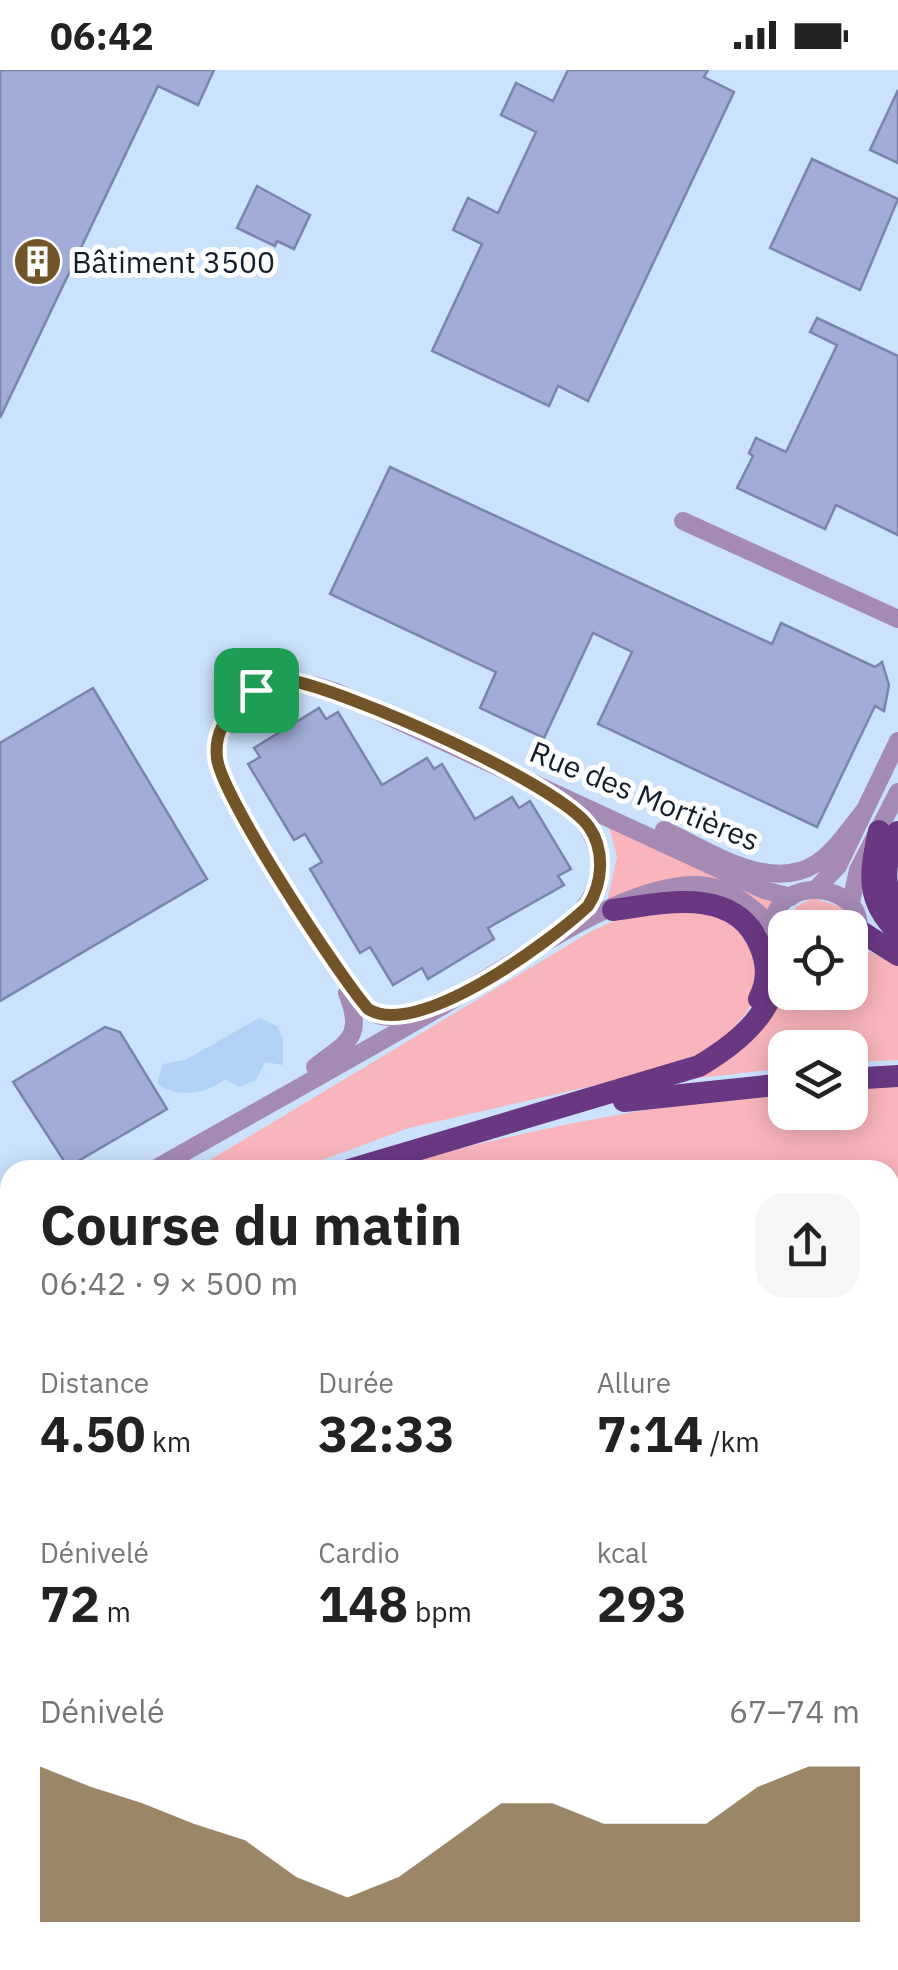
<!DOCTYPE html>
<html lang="fr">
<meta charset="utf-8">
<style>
:root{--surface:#fff;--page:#f6f6f6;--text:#222;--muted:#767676;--accent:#735429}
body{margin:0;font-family:"IBM Plex Sans",sans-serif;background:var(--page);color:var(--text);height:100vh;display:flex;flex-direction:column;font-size:38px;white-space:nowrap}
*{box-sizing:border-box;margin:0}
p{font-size:32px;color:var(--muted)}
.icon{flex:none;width:55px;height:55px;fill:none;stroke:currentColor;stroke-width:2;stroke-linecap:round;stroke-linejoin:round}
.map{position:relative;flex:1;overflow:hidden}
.sheet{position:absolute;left:0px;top:1090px;width:900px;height:810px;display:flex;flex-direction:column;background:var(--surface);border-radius:30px 30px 0 0;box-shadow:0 5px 25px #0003}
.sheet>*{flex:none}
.buttons{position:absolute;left:768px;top:840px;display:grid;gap:20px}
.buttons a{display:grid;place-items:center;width:100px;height:100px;border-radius:20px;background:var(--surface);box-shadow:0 5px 25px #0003;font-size:50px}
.pin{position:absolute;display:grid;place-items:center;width:85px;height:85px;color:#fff;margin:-42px;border-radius:20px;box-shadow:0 5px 15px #0006}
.round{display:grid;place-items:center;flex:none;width:105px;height:105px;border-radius:30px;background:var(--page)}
.headline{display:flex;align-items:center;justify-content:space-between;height:170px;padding:0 40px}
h1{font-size:55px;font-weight:700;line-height:75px}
.metrics{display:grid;grid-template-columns:repeat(3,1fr);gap:15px;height:170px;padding:10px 40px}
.metrics div{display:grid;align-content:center}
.metrics b{font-size:50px;font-weight:700}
.metrics small{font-size:28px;font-weight:400}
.metrics p{font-size:28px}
.chart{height:280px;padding:20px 40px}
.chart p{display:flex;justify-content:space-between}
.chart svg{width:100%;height:180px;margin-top:10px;fill:var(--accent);opacity:.7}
.status{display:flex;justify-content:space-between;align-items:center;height:70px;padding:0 50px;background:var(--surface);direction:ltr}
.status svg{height:28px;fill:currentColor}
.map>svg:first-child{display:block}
.built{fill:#cbe2fd;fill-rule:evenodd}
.green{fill:#f9b5bb}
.water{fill:#b3d1f6}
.building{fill:#a1add8;stroke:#7a85ae;stroke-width:2.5}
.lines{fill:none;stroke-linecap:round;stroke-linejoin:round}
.minor{stroke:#a58ab4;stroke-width:18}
.major{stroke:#6a3883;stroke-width:22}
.highway{stroke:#551370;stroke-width:25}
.rail{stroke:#333f4d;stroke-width:4;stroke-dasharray:12 12;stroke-linecap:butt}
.route-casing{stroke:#fff;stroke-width:20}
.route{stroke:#735429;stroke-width:12}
.labels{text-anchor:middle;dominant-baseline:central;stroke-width:10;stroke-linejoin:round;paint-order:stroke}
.poi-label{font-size:30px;fill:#121e2c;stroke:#fff;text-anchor:start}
.street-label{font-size:30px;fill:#121e2c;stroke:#fff}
</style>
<div class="status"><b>06:42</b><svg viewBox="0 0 49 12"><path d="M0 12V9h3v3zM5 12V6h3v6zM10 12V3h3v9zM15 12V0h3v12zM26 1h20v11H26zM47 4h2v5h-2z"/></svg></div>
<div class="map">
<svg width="898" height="1900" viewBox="0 0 898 1900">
<rect width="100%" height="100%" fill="#deecfb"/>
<path class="built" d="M0,0H898V1900H0ZM785,858H850V922H785ZM785,978H850V1042H785ZM10,1100H890V1890H10Z"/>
<g class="green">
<path d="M608,753L776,831L770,841L732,817L607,832L617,787Z"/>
<path d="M813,828L841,837L850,858H786L796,837Z"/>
<path d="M678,837L725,847L754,875L758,917L747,942L726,967L697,986L644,1004L409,1058L295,1100H193L590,862L618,849Z"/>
<path d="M868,881L898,895V990L850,992V978H785V998L690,1009C734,984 763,965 785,918V922H850V898Z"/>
<path d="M898,1012V1168L890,1171V1100H381C515,1061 647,1037 785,1019V1042H850V1015Z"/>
<path d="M10,1319V1576L0,1580V1324Z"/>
<path d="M898,1537V1732L890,1737V1540Z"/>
<path d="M10,1748V1841L0,1847V1751Z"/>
<path d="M10,1863V1890H67L50,1900H0V1869Z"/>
<path d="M217,1890H663L647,1900H200Z"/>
<path d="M741,1890H824L808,1900H726Z"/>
</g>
<path class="water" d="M259,948L277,956L283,969V995L265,992L256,1010L239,1017L225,1009C208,1024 175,1029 157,1013L163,994L185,990Z"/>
<g class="building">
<path d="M0,0H214L198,35L158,16L0,348Z"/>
<path d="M568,0H708L704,7L734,22L588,331L558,316L549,336L432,281L482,174L453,160L468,128L498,143L536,62L501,45L516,13L553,31Z"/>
<path d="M898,20V93L870,80Z"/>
<path d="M812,89L898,129L860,220L770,178Z"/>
<path d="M257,116L310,145L294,179L277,171L275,176L237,158Z"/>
<path d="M817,248L898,286V465L836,435L825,459L737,418L753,386L749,383L756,368L786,382L837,275L810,262Z"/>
<path d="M390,397L772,574L781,553L875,597L882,592L889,615L884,641L875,636L817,757L598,654L632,582L593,563L544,668L480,638L496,602L330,524Z"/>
<path d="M93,618L207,809L0,931V673Z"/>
<path d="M319,638L326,649L338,642L382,715L427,688L434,699L442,694L475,749L512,727L519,738L530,731L571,799L558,806L564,815L488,858L494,869L428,909L422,898L393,915L370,877L360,883L310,799L322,792L305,764L294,770L248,694L260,687L254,678Z"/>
<path d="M105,957L120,962L167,1039L73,1094H66L13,1012Z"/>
</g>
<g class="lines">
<g class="minor">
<path d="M683,451L898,549"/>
<path d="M664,760C708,780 770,824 817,793C835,781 850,758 864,741"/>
<path d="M818,817L838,796L898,671"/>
<path d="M851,832L858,800L898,722"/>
<path d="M566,854C611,822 610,769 567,735"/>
<path d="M785,884C732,798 898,799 850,886"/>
<path d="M443,936C423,939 394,953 376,944C349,930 224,725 217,691C212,666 231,641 249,626C276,604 306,611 336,622L764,820L791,827"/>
<path d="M315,997C347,972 365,968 347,923"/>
<path d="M153,1100C248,1046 344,993 439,938C504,900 622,812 698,815C732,816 752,839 776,858"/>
<path d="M890,1179L898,1176"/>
<path d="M0,1191L10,1185"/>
<path d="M0,1249L10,1243"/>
<path d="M0,1293L10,1289"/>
<path d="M0,1315L10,1310"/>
<path d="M0,1593L10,1589"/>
<path d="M0,1607L10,1603"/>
</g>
<g class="major">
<path d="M879,761C870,803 865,830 898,862"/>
<path d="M898,762C885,789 880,815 898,840"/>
<path d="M613,840C663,833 736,815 760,876C768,894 768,912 759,929"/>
<path d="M860,861L898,885"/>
<path d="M850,1009L898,1006"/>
<path d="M624,1031L785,1014"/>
<path d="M349,1100L699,996C745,969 773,941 785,888"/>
<path d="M890,1249L898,1245"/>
<path d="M0,1272L10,1266"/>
<path d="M890,1281L898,1277"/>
<path d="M0,1639L10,1636"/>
</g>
<g class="highway">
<path d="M890,1361L898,1358"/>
<path d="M890,1481L898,1478"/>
<path d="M890,1518L898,1515"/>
<path d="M0,1736L10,1732"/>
<path d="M890,1754L898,1748"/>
<path d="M80,1900L97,1890"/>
<path d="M145,1900L162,1890"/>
<path d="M674,1900L689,1890"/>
</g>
<g class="rail">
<path d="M890,1412L898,1408"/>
<path d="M0,1855L10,1849"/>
</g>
</g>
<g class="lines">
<defs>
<path id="route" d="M288,610C343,619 559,713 589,757C605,780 603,813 588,836C550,872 417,970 368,939C339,906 221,726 217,688C212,646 253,618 288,610Z"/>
</defs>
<use href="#route" class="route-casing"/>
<use href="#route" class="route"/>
</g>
<defs>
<symbol id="building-disc" viewBox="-11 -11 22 22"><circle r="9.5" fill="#735429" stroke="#fff"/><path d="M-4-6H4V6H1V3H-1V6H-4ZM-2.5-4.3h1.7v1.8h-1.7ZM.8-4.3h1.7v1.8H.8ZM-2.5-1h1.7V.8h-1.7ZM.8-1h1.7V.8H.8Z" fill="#fff"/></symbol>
</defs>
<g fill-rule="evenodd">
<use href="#building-disc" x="10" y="164" width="55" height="55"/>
</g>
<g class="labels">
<g class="poi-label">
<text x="72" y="191">Bâtiment 3500</text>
</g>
<g class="street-label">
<text transform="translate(645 725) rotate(22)">Rue des Mortières</text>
</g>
</g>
</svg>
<div class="buttons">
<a><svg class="icon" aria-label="locate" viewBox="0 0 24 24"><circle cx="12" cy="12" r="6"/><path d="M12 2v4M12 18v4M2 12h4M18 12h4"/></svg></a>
<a><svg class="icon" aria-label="layers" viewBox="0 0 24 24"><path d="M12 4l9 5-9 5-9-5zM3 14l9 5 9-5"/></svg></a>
</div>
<div class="pin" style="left:256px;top:620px;background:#1e9e55"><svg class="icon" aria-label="arrive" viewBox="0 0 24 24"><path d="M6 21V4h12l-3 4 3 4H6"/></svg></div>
<section class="sheet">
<div class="headline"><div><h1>Course du matin</h1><p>06:42 · 9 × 500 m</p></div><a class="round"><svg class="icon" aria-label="share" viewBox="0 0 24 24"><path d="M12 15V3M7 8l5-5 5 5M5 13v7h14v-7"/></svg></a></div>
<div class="metrics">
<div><p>Distance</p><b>4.50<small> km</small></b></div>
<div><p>Durée</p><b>32:33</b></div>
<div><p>Allure</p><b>7:14<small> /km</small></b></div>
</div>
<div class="metrics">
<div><p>Dénivelé</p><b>72<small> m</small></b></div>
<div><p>Cardio</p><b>148<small> bpm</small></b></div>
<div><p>kcal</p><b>293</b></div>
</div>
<div class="chart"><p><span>Dénivelé</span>67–74 m</p>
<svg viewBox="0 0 160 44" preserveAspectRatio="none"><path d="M0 44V6L10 11L20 15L30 20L40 24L50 33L60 38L70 33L80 24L90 15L100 15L110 20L120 20L130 20L140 11L150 6L160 6V44z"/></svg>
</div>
</section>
</div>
